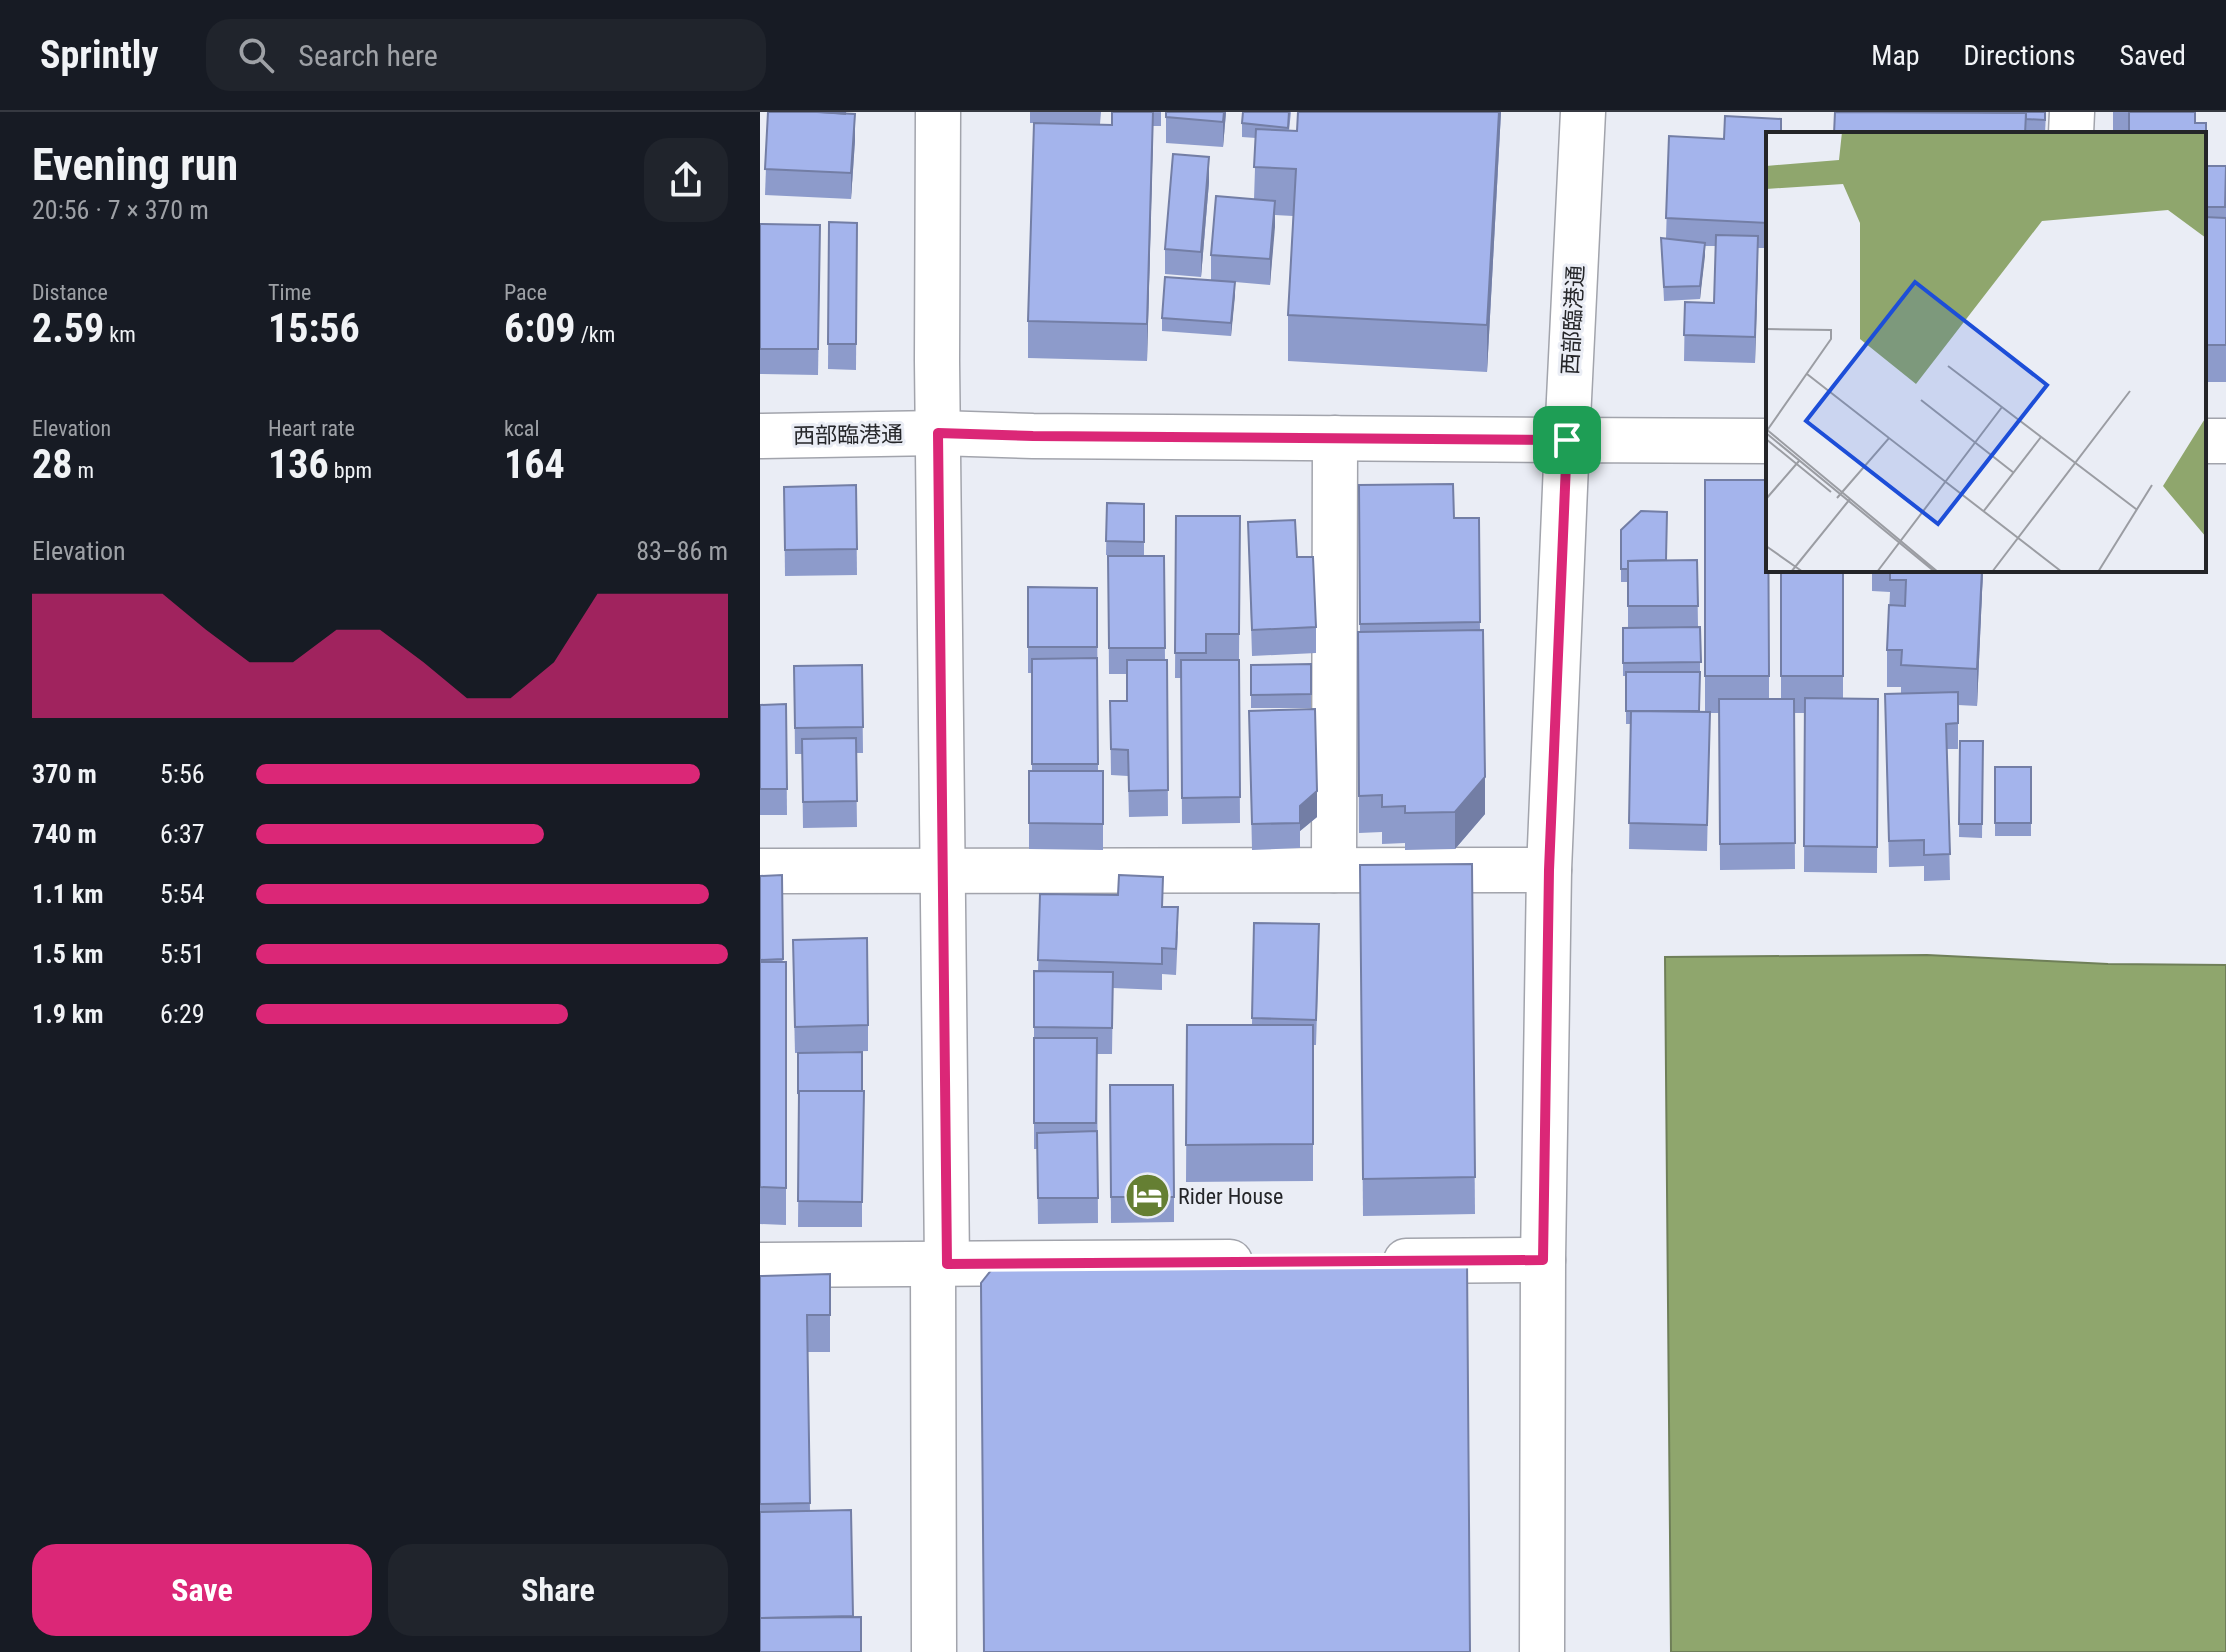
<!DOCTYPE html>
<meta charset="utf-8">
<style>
:root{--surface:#171b24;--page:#20242c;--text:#f1f3f6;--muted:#9ea1a6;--line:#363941;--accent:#db2777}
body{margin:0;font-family:"Roboto Condensed","Noto Sans JP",sans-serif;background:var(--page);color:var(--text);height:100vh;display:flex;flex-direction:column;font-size:30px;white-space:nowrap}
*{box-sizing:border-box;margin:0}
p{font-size:26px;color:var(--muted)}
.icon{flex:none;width:44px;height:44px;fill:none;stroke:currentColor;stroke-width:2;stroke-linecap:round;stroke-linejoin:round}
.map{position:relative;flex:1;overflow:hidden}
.details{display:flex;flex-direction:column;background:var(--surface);width:760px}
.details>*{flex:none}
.pin{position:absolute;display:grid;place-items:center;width:68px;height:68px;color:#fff;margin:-34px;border-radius:16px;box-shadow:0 4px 12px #0006}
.round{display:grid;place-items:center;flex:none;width:84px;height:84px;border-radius:24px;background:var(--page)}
.summary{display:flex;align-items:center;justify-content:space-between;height:136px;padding:0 32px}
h1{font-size:44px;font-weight:700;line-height:60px}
.stats{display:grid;grid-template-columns:repeat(3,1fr);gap:12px;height:136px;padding:8px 32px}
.stats div{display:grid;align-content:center}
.stats b{font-size:40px;font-weight:700}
.stats small{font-size:22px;font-weight:400}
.stats p{font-size:22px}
.chart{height:224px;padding:16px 32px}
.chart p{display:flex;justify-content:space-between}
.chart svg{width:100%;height:144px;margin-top:8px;fill:var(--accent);opacity:.7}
.action{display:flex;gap:16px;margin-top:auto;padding:16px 32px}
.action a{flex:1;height:92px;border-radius:24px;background:var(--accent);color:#fff;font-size:32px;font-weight:700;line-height:92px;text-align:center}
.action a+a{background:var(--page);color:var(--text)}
ul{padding:0 32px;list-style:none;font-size:26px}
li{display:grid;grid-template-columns:128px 96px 1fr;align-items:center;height:60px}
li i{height:20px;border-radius:10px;background:var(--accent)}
header{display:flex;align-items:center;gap:48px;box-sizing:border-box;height:112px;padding:0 40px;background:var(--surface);border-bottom:2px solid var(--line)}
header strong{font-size:38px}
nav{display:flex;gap:44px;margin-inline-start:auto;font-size:28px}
.search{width:560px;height:72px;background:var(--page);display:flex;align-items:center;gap:20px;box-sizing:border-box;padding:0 28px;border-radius:24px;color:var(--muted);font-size:30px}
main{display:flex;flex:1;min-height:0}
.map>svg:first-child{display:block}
.water{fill:#8fa66d;stroke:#6f7f58;stroke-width:2}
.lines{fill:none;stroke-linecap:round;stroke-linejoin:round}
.minor-casing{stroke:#a2a4ac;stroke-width:47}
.minor{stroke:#fff;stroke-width:44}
.wall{fill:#8d9bcb}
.shaded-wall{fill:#737ea5}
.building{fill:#a4b4ec;stroke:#737ea5;stroke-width:2}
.route-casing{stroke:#fff;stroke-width:16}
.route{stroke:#db2777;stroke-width:10}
.labels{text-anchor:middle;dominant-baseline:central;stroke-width:6;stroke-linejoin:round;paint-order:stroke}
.street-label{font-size:22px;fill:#242528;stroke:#eaedf5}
.poi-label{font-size:22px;fill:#242528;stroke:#eaedf5;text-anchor:start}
.inset-road{fill:none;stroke:#9b9da3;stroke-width:2}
.view{fill:#1d4ed8;fill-opacity:0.15;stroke:#1d4ed8;stroke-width:4}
.inset-edge{fill:none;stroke:#242528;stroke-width:4}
</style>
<header>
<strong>Sprintly</strong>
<div class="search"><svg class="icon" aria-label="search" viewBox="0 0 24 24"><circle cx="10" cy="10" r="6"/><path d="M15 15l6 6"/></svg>Search here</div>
<nav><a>Map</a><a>Directions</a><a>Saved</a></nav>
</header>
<main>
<section class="details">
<div class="summary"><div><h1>Evening run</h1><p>20:56 · 7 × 370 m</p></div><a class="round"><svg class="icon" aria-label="share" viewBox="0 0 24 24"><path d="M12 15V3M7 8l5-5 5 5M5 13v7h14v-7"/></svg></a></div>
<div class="stats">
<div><p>Distance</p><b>2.59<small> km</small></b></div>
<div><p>Time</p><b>15:56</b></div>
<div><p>Pace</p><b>6:09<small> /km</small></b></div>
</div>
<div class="stats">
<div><p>Elevation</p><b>28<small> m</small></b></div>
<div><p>Heart rate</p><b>136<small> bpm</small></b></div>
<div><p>kcal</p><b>164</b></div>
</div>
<div class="chart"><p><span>Elevation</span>83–86 m</p>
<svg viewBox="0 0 160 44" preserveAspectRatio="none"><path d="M0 44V6L10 6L20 6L30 6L40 17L50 27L60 27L70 17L80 17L90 27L100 38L110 38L120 27L130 6L140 6L150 6L160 6V44z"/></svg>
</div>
<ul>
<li><b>370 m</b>5:56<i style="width:94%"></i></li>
<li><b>740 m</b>6:37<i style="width:61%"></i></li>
<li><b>1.1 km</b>5:54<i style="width:96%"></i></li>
<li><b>1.5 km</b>5:51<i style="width:100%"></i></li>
<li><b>1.9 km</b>6:29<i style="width:66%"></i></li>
</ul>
<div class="action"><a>Save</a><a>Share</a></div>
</section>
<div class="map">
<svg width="1466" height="1540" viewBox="0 0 1466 1540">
<rect width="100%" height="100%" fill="#eaedf5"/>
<path class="water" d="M1167,843L1348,852L1466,853V1540H911L905,845Z"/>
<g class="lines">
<defs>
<g id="minor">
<path d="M178,0L177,249L187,1152"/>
<path d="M1311,22L1312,0"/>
<path d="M0,324L178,321L273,324L807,328L823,0"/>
<path d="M1444,329H1466"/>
<path d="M574,758L575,326"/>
<path d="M0,759L789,758"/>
<path d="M646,1149L783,1148"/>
<path d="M173,1152L174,1540"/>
<path d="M0,1153L470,1150"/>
<path d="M782,1540L783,1148L789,758L807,328L1008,329"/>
</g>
</defs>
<use href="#minor" class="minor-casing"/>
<use href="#minor" class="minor"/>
</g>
<g class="wall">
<path d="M8,0H86L95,28L91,87L5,83Z"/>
<path d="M270,0H341L340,12L270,11Z"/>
<path d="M352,0H401V14H393L387,249L268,246V209L352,13Z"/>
<path d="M406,0H466L463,35L406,31Z"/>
<path d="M531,0L529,19H537L741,0L727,260L528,249V203L533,104L515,103L510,173L475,170L471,224L402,219V206L451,168V143L494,87L496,26L482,25V11Z"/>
<path d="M1286,0L1285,22H1074Z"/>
<path d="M1353,0H1436L1435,11H1446V54H1466V270H1444V22H1353Z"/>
<path d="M965,4L1021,7V22H1008V136H998L995,251L924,249L925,190L954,191L956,134H945L940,187L904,189L901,126H906L909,24L964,27Z"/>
<path d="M449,70L441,165L405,162V137Z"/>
<path d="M69,110L97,111L96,258L68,257Z"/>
<path d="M0,112L60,138L58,263L0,262Z"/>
<path d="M945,368L1009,458V587H1021V458H1083V587H1118L1117,761L1044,760L1045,601H1034L1035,757L960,758L959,601H950L947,739L869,737L871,612H866V564H863V529L868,516V470H861V418L906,448H937L938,515H940V600H945Z"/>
<path d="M96,373L97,463L25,464L24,375Z"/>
<path d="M599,373L694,406H719L720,518L725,702L695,737L645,738V731L622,732V720L599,721L598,520H600Z"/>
<path d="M347,391L384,392V443H346Z"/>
<path d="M416,404H480L479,548L480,711L422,712L421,566H415Z"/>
<path d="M488,410L537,445L556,515V541L492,544Z"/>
<path d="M348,444H404L405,548H407L408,704L369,705L368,664L351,663L350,589H367V562H349Z"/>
<path d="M1112,458H1223L1217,594L1198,593V637H1187L1190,768L1164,769V754L1129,755L1125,582H1141V575H1127V538L1130,480L1112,479Z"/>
<path d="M268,475L337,476L338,659H343V738L269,737V659H272V561H268Z"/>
<path d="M551,552V596H491V553Z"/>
<path d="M102,553L103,641H96L97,715L43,716L42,642H35L34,554Z"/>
<path d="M26,592L27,703H0V593Z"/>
<path d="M489,599L557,705L540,719V736L492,738Z"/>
<path d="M1200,629H1223L1222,726L1199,725Z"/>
<rect x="1235" y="655" width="36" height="69"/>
<path d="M712,752L715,1102L603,1104L600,753Z"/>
<path d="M0,764L23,850H26V1113L0,1112Z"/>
<path d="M280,782L403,795L418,820L416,863L402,862V878L353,876L352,942H337L338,1111L278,1112L277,1037H274V859H278Z"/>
<path d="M494,811L559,838L556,933H553V1069L426,1070L427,913H492Z"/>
<path d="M33,854L108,913V939L35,941Z"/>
<path d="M38,941L102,979V1115H38L39,995Z"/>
<path d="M350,973L414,1085V1110L351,1111Z"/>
<path d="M70,1162V1240H47L50,1399L91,1398L93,1505L0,1540V1164Z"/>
</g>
<g class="shaded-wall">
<path d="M393,0V25L387,249V212Z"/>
<path d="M464,0H466L463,35V10Z"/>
<path d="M739,0H741L727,260V213Z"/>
<path d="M95,2V28L91,87V61Z"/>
<path d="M449,45V70L441,165V140Z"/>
<path d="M515,89V115L510,173V147Z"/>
<path d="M998,124V150L995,251V225Z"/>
<path d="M945,131V144L940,187V174Z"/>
<path d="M475,170V184L471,224V211Z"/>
<path d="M1222,458H1223L1217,594V557Z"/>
<path d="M725,665V702L695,737V700Z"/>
<path d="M557,679V705L540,719V694Z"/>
</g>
<g class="building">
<path d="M8,0H57L95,2L91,61L5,57Z"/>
<path d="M61,0H85V2Z"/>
<path d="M352,0H393L387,212L268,209L274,11L352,13Z"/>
<path d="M406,0H464L463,10L406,5Z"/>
<path d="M483,0H529L528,16L482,11Z"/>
<path d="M538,0H739L727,213L528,203L536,57L494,55L496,17L537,19Z"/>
<path d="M1075,0L1266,1L1265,22H1074Z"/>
<path d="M1219,0H1285V8L1266,7V1Z"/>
<path d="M1369,0H1435V11H1446V54H1466L1465,95H1444V22H1369Z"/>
<path d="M965,4L1021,7V22H1008V111L906,106L909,24L964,27Z"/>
<path d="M413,42L449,45L441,140L405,137Z"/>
<path d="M456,84L515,89L510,147L451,143Z"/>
<path d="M1444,105L1466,106V233H1444Z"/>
<path d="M69,110L97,111L96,232H68Z"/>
<path d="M0,112L60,113L58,237H0Z"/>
<path d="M956,123L998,124L995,225L924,223L925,190L954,191Z"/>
<path d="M901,126L945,131L940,174L904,175Z"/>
<path d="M405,165L475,170L471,211L402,206Z"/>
<path d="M945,368H1008L1009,564H945Z"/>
<path d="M693,372L694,406H719L720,510L600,512L599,373Z"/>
<path d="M96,373L97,437L25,438L24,375Z"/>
<path d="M347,391L384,392V430L346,429Z"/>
<path d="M881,399L907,400L906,448L868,449V457H861V418Z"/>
<path d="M416,404H480L479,522H446V541H415Z"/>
<path d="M535,408L537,445H553L556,515L492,518L488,410Z"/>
<path d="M348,444H404L405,536H349Z"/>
<path d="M937,448L938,494H868V449Z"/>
<rect x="1021" y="458" width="62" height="106"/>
<path d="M1130,458H1222L1217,557L1141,553L1142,538H1127L1129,493L1145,494L1146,468H1130Z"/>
<path d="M268,475L337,476V535H268Z"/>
<path d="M940,515L941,550L863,551V516Z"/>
<path d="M723,518L725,665L695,700L645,701V694L622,695V683L599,684L598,520Z"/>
<path d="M337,546L338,652H272V547Z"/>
<path d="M367,548H407L408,678L369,679L368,638L351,637L350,589H367Z"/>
<path d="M421,548H479L480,685L422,686Z"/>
<path d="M551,552V582L491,583V553Z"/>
<path d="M102,553L103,615L35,616L34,554Z"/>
<path d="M866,560H940L939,599H866Z"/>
<path d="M1198,580V611L1186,612L1190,742L1164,743V728L1129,729L1125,582Z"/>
<path d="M1045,586L1118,587L1117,735L1044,734Z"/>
<path d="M959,587H1034L1035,731L960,732Z"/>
<path d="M26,592L27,677H0V593Z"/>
<path d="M555,597L557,679L540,694V711L492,712L489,599Z"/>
<path d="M871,599L950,600L947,713L869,711Z"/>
<path d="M96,626L97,689L43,690L42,627Z"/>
<path d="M1200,629H1223L1222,712H1199Z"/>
<rect x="1235" y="655" width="36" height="56"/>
<path d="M269,659H343V712L269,711Z"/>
<path d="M712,752L715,1065L603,1067L600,753Z"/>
<path d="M22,763L23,847L0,848V764Z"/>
<path d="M359,763L403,765L402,795H418L416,837L402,836V852L278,848L280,782L358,783Z"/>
<path d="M494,811L559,812L556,908L492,906Z"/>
<path d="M107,826L108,913L35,915L33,828Z"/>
<path d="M0,850H26V1076L0,1075Z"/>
<path d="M274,859L353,860L352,916L274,915Z"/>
<path d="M427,913H553V1032L426,1033Z"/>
<path d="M274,926H337L336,1011H274Z"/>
<path d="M102,940V979H39L38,982V941Z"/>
<path d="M350,973H413L414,1085H351Z"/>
<path d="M39,979H104L102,1090L38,1089Z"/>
<path d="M337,1019L338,1086H278L277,1021Z"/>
<path d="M707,1147L710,1540H224L221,1171L236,1152Z"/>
<path d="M70,1162V1203H47L50,1391L0,1392V1164Z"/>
<path d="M91,1398L93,1504L0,1506V1400Z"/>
<path d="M101,1505V1540H0V1506Z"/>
</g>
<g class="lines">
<defs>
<path id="route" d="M178,321L273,324L807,328L789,758L783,1148L187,1152Z"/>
</defs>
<use href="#route" class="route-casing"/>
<use href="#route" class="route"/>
</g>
<defs>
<symbol id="hotel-disc" viewBox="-11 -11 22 22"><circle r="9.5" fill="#657f33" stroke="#eaedf5"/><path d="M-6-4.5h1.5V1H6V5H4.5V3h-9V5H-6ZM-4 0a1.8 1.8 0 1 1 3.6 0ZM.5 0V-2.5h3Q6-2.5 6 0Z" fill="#fff"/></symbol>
</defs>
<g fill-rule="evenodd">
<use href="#hotel-disc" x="362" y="1058" width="51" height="51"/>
</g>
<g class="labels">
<g class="street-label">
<text transform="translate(813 208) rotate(-87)">西部臨港通</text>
<text transform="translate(88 323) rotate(-1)">西部臨港通</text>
</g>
<g class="poi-label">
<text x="418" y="1084">Rider House</text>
</g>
</g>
<g transform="translate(1006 20)">
<rect width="440" height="440" fill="#eaedf5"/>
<path d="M76,0H440V106L402,78L276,89L150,252L94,207V91L77,52L0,57V34L73,28ZM440,285V405L397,354Z" fill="#8fa66d"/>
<path class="inset-road" d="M0,197L65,198V207L0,300M182,234L370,377M41,242L123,306M155,268L248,341M0,297L172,440M0,301L169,440M0,307L65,360M71,366L123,306L296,440M0,367L33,329M217,380L275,305M0,414L37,440M25,440L84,367M111,440L236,275M226,440L364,259M332,440L386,353"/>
<path class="view" d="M149,150L281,253L172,392L40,289Z"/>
<rect width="440" height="440" class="inset-edge"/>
</g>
</svg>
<div class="pin" style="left:807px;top:328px;background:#1e9e55"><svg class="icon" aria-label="arrive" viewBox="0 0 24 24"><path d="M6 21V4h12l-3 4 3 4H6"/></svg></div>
</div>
</main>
